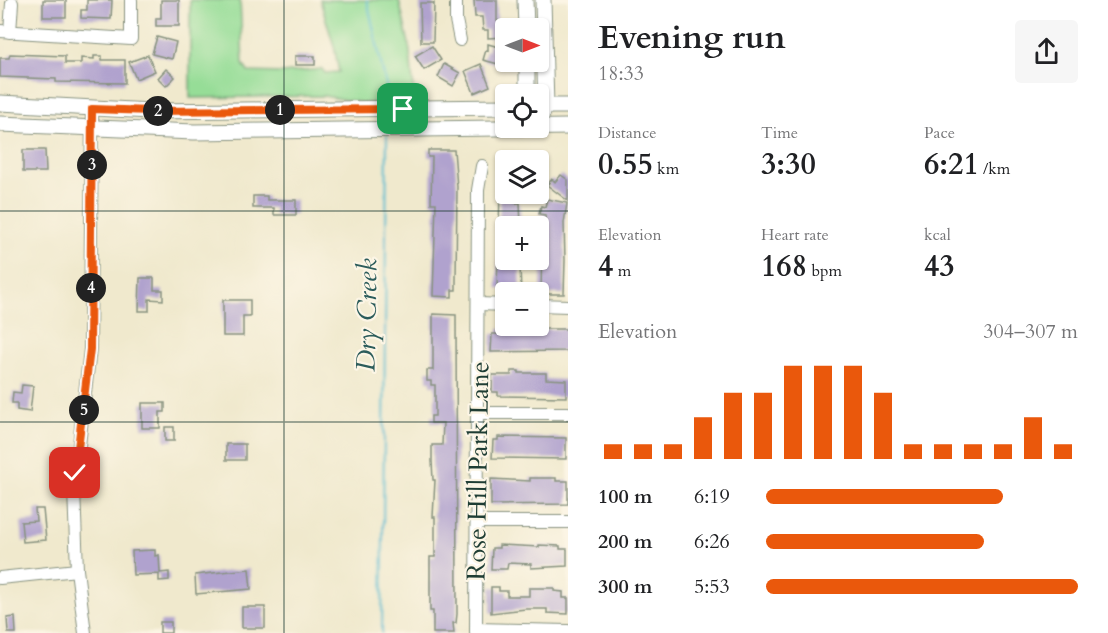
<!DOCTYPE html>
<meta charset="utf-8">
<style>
:root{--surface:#fff;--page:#f6f6f6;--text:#202124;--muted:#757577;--accent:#ea580c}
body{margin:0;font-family:Cardo,serif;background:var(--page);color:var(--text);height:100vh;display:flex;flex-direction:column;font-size:22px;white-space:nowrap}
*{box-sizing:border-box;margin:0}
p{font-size:20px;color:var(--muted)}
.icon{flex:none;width:33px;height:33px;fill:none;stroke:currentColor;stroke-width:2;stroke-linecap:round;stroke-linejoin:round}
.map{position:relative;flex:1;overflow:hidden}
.panel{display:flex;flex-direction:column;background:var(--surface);width:540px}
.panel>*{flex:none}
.needle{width:39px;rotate:90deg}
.controls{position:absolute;left:495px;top:18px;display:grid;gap:12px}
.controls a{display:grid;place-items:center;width:54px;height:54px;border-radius:6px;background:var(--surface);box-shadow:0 2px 4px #0004;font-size:30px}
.pin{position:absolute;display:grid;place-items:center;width:51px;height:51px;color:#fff;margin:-26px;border-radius:12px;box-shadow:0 3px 9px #0006}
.km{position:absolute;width:30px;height:30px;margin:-15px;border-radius:50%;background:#222;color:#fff;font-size:16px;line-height:30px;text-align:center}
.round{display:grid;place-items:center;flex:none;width:63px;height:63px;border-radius:6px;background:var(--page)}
.headline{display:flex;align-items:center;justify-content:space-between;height:102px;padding:0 30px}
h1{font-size:33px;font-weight:600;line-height:45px}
.stats{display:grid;grid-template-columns:repeat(3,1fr);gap:9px;height:102px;padding:6px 30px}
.stats div{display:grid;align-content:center}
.stats b{font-size:30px;font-weight:600}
.stats small{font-size:16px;font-weight:400}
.stats p{font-size:16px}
.chart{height:168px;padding:12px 30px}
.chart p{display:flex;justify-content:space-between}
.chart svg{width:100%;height:108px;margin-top:6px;stroke:var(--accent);stroke-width:6}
ul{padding:0 30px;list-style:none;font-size:20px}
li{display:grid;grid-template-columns:96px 72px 1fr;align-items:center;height:45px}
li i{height:15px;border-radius:8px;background:var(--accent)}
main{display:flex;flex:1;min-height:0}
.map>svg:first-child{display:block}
.green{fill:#96dd97;stroke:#5a8d66;stroke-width:1.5}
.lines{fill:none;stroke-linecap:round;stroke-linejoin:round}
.stream{stroke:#53bad1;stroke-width:2}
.building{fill:#b0a2ce}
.minor-casing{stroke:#889380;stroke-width:14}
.major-casing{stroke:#889380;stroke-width:17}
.minor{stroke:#fff;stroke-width:12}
.major{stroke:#fff;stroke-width:15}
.route-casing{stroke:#fff;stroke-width:12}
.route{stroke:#ea580c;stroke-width:8}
.grid{fill:none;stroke:#1f3d34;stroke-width:1.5;stroke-opacity:0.55}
.labels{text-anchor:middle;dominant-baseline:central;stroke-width:4.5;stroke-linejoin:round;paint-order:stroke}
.street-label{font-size:26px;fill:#1f3d34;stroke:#fcf5e5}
.water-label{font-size:27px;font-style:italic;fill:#2c5c5b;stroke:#fcf5e5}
</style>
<main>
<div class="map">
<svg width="568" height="633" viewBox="0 0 568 633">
<rect width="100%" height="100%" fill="#fcf5e5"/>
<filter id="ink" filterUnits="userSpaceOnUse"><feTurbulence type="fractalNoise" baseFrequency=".0167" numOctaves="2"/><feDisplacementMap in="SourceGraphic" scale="12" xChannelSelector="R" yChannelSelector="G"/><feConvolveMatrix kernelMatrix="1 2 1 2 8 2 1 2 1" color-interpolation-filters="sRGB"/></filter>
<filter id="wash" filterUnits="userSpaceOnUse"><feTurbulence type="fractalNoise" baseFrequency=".008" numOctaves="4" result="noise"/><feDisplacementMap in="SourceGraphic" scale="24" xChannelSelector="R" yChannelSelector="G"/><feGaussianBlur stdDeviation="1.35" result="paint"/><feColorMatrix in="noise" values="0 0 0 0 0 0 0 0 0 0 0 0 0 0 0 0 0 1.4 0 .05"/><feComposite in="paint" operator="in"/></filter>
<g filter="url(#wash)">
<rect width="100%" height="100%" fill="#f0e9cd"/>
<path class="green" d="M190,0H240L243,64L248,72L282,73L322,69L325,73L339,72L334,46L320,0H399L409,44L415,102L364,103L324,96L190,98Z"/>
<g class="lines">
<g class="stream">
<path d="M367,0L388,94V103"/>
<path d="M382,633L387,135"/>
</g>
</g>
<g id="blocks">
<g class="building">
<rect x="43" y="0" width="23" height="17"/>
<path d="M87,0H112L111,19L81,18V10H87Z"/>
<path d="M161,0H179V26H156V18H161Z"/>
<path d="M474,0H497V21H501V29H505V37L488,38V30H483L482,17H475Z"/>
<path d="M420,3H434L433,42H421Z"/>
<path d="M157,37L176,42L172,59L152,54Z"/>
<path d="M488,44L506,49L502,65L483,60L486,50L488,51Z"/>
<path d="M432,46L441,60L424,70L415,56Z"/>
<path d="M10,54L65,56V63H81V58L94,59V56H102V60H125V83L56,82V79L0,77V58H9Z"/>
<path d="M148,55L155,71L136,79L129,62Z"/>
<rect x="295" y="56" width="20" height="9"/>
<path d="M444,64L460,73L453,86L438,77Z"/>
<path d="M481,64L490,86L474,93L465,71Z"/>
<path d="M166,69L175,77L166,86L158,78Z"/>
<path d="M23,150H45L46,172H23Z"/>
<path d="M428,150H454L457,187L456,281V290H452V297L433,296L436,203H431L432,157H428Z"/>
<path d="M561,175L568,180V201L547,185L552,179L555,182Z"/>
<path d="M500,194H515V203H520L521,226H506V260H523V267H520L521,292H502V288H497Z"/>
<path d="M253,196H267V200H296V215H274V208H253Z"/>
<path d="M547,199L567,203L564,223L565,260L564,294H541L542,241H546L545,215L539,214L541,206L545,207Z"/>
<path d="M140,278H154V290H163V300L149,299V311H139Z"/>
<path d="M223,300H250V316H243V336H223Z"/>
<path d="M433,314L456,315L457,614L456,623H453L454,633H433V611H430V557H435V517H433L435,480H433L432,461V445H442L443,423H431V416H435V385H431V381H427V370H433Z"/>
<path d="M498,329H568V351L491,352L492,334H498Z"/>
<path d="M511,371H519V373H546V379L566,380V397L498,396V392H492V375H511Z"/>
<path d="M22,385L33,386L30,412L17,410V403H12L13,392L21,393Z"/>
<path d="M142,403H165V412H160V428H142Z"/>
<rect x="165" y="427" width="9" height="14"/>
<path d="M498,437L566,438V459L492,458L493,440H498Z"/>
<rect x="226" y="444" width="19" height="16"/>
<path d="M530,478H556V481H568V504L491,505V479L530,481Z"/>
<path d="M35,509H43L46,540L23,542L21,522L36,521Z"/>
<path d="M499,545L539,547V545L560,546V549H567V566L531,568V564L508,563L507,569H491L492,548H499Z"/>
<path d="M155,550V556L159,555L160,573L169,572V580L159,581V574L133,575L132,551Z"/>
<path d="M249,569L251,589L196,594L195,575Z"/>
<path d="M491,587H499V591H507V596H529V588H554V591L563,592V598H568V614L547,613V609H526L491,613Z"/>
<rect x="242" y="607" width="23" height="21"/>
<path d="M15,617L16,633H8L7,618Z"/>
<rect x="160" y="622" width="11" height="11"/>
</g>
</g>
</g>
<g filter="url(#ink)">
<use href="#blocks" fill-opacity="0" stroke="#889380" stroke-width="1.5"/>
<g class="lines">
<defs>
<g id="minor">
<path d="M456,0V20L460,40"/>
<path d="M0,31L131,39V0"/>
<path d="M10,32L12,3"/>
<path d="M479,304L506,305"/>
<path d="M538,305L568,306"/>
<path d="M478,413H568"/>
<path d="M477,522H568"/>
<path d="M0,578L77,570"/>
<path d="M476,629L568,631"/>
<path d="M85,633L77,570L74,489L90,349L92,109"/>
<path d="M476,633L478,190L482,166"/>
</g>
<g id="major">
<path d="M525,0L526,28"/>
<path d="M527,62V94"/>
<path d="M0,103L151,111L506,107"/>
<path d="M538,106H568"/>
<path d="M538,123L546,106L543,0"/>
<path d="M0,124L194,132L568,127"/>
</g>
</defs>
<use href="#minor" class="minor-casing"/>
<use href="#major" class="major-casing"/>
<use href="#minor" class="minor"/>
<use href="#major" class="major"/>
</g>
</g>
<g class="lines" filter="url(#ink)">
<defs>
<path id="route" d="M75,473L90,349L92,109L151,111L403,109"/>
</defs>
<use href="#route" class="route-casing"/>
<use href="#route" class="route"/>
</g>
<path class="grid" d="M284,0V633M0,211H568M0,422H568"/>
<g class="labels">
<g class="street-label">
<text transform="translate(478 471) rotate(-89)">Rose Hill Park Lane</text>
</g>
<g class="water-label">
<text transform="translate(367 315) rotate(-89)">Dry Creek</text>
</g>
</g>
</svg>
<div class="controls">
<a><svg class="needle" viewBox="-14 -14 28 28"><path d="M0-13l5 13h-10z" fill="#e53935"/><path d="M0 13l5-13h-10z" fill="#757577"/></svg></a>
<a><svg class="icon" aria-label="locate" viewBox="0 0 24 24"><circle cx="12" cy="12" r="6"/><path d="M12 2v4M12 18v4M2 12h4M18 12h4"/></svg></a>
<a><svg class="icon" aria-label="layers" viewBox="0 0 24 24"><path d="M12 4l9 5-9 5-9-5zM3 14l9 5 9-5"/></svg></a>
<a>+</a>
<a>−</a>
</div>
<div class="pin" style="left:403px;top:109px;background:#1e9e55"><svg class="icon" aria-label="arrive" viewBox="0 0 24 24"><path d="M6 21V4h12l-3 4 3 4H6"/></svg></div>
<div class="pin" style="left:75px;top:473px;background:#d93025"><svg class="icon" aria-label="check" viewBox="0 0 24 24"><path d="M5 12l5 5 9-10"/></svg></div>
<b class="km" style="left:280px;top:110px">1</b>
<b class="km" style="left:158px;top:111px">2</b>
<b class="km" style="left:92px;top:165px">3</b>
<b class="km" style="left:91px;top:288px">4</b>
<b class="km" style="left:84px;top:410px">5</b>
</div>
<section class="panel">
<div class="headline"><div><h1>Evening run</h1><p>18:33</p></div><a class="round"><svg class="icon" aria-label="share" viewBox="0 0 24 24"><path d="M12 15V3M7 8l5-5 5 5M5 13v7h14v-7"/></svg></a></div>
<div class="stats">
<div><p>Distance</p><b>0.55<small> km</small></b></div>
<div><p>Time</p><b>3:30</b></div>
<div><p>Pace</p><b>6:21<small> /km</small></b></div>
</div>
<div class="stats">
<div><p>Elevation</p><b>4<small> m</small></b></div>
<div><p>Heart rate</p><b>168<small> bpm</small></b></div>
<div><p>kcal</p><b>43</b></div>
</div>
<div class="chart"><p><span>Elevation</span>304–307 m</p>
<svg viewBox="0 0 160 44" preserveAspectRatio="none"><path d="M5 44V38M15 44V38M25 44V38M35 44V27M45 44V17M55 44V17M65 44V6M75 44V6M85 44V6M95 44V17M105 44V38M115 44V38M125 44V38M135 44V38M145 44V27M155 44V38"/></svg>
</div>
<ul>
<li><b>100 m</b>6:19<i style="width:76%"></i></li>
<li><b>200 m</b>6:26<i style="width:70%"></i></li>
<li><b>300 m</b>5:53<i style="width:100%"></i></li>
</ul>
</section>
</main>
